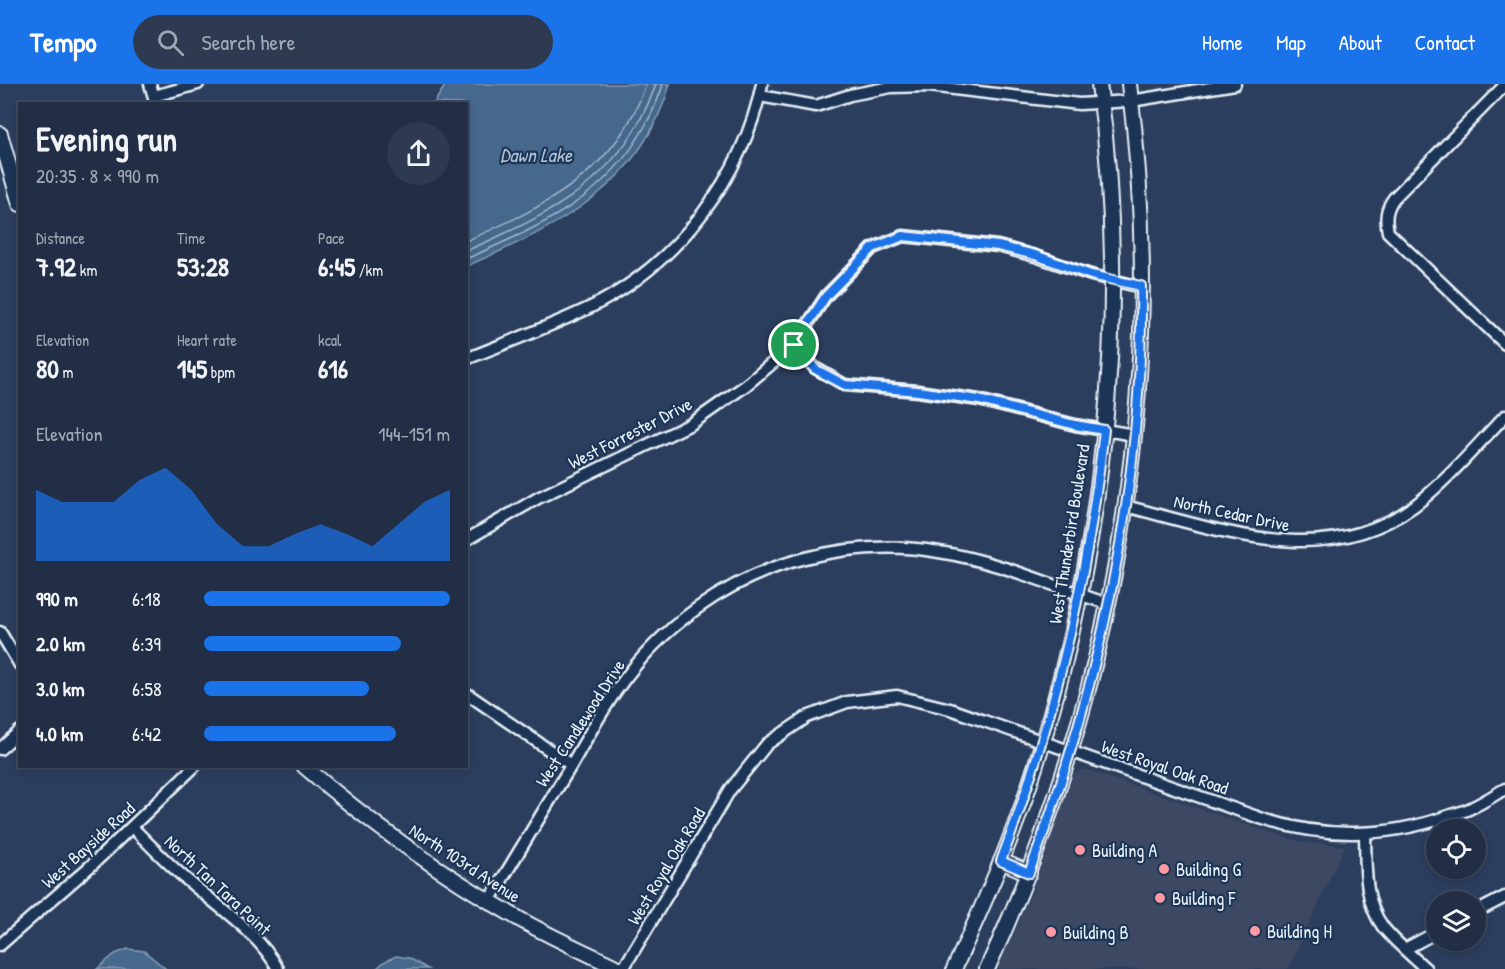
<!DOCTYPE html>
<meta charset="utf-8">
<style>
:root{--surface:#212e46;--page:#2d3a51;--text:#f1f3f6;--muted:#a2a8b3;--line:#3e4a5f;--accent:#1a73e8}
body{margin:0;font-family:"Patrick Hand",sans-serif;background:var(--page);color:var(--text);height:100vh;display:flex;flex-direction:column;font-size:22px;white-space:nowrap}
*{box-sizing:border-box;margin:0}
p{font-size:20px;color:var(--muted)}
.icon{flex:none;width:33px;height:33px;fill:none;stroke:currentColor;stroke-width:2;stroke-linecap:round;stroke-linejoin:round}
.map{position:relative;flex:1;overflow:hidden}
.side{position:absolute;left:18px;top:18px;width:450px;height:666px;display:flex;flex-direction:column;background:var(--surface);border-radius:0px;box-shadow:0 3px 9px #0003,0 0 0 2px var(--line)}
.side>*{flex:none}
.controls{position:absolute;left:1426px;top:735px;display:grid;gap:12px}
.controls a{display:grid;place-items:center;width:60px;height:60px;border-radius:50%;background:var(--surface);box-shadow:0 3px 9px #0003,0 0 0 2px var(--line);font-size:30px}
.pin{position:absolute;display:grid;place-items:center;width:51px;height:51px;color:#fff;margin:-26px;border:3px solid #fff;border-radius:50%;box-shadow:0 2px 6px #0007}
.round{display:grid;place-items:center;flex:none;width:63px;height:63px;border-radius:32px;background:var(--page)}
.summary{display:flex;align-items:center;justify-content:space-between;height:102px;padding:0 18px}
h1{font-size:33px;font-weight:700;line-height:45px}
.metrics{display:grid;grid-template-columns:repeat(3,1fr);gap:9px;height:102px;padding:6px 18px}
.metrics div{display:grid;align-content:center}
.metrics b{font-size:26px;font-weight:700}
.metrics small{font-size:16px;font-weight:400}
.metrics p{font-size:16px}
.chart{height:168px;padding:12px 18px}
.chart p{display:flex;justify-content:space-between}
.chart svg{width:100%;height:108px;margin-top:6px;fill:var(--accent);opacity:.7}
ul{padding:0 18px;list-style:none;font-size:20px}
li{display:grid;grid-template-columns:96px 72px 1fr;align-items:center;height:45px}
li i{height:15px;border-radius:8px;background:var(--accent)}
header{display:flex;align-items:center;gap:36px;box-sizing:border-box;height:84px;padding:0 30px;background:var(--accent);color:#fff}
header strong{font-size:28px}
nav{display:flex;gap:33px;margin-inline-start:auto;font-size:21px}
.search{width:420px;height:54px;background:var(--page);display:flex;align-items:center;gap:15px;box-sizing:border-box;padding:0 21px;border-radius:33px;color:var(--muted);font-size:22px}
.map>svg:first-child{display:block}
.built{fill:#3e4964}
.water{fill:#45688c;stroke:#869fb7;stroke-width:1.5}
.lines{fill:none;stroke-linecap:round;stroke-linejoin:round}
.shore{stroke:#a7bacd;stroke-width:1.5}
.minor-casing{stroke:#e8f1f8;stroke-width:15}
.tertiary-casing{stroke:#e8f1f8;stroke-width:18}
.minor{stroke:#1d3557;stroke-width:10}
.tertiary{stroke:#1d3557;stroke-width:14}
.route-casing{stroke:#fff;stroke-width:12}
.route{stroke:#1a73e8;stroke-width:8}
.poi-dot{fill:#ff9aa2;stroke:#1d3557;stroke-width:2}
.labels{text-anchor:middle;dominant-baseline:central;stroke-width:4.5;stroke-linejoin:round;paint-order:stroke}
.street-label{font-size:18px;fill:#e8f1f8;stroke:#1d3557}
.poi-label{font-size:18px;fill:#e8f1f8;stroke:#1d3557;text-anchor:start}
.water-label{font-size:20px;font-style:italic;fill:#afc1d2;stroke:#1d3557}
</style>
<header>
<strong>Tempo</strong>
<div class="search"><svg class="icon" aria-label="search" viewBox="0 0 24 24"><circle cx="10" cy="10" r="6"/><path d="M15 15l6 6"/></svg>Search here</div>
<nav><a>Home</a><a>Map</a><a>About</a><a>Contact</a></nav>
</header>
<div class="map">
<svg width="1505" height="885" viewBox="0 0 1505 885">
<rect width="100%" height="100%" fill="#2c3e5d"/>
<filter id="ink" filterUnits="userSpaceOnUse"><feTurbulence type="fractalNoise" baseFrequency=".0167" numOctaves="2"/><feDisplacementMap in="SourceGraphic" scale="12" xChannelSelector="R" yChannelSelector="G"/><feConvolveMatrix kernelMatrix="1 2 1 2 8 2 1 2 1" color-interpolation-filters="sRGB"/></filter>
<g filter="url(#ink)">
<path class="built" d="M1084,685L1282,753L1307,759L1345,762L1288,885H997L1030,814L1074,690Z"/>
<g class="water">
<path d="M446,0H670C641,104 557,142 467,182L466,20L434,19Z"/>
<path d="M128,865L144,867L166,885H97L115,870Z"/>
<path d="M396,872L409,874L428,885H376L384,878Z"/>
</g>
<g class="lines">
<g class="shore">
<path d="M466,157C546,122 617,88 646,0"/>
<path d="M466,167C537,135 600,109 639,38C645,26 652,13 656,0"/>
<path d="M466,175C538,143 606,115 645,42C652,29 659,15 663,0"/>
</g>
<defs>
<g id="minor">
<path d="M150,0L156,20"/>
<path d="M1505,1L1394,114C1386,125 1385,134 1388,148L1505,260"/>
<path d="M154,12L198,0"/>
<path d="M760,12L816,22L850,11L891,3L929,2L1079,20L1131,17L1235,0"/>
<path d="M794,261L815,284L845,301L918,307L979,316L1075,341L1134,351"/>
<path d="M466,275C508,258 552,242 593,222C678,179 743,93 762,0"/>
<path d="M1125,422C1221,446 1325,487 1414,422C1448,396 1476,362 1505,332"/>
<path d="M466,456L538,414L691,340L745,302L794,261L826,212L873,164L903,152L998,162L1035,172L1091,191L1141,203"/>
<path d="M0,548L20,581"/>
<path d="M466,609L571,681"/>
<path d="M0,665L20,647"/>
<path d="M133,744C150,761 167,779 186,795C216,821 260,850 278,885"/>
<path d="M1365,749C1366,781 1363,816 1383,843C1395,858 1412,872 1426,885"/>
<path d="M489,817C516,773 542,729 569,685C584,659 599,632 616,607C661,542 727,494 805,474C849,463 894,460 939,468C997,477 1053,502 1108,520"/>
<path d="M1476,828L1505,813"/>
<path d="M0,861L94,779L195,682"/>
<path d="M1405,865L1437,848"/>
<path d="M623,885L730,706L767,660L807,633L847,618L897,612L950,625L1260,734C1324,755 1388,754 1451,731C1458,729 1466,727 1473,723C1484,718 1494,711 1505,705"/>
</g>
<g id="tertiary">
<path d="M0,50L20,120"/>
<path d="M304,682C372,741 444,792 521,836C553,854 587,869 620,885"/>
<path d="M1001,777L1029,789"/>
<path d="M954,885C982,824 1009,763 1030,699C1103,476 1131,233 1099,0"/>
<path d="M987,885C1114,611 1169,301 1129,0"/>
</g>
</defs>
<use href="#minor" class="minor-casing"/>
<use href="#tertiary" class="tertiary-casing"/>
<use href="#minor" class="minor"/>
<use href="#tertiary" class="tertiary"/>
</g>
</g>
<g class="lines" filter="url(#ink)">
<defs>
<path id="route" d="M903,152L998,162L1035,171L1091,191L1141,202C1144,401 1099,604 1029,789L1001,777C1054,638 1088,495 1104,346L1075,341L979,316L918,307L845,301L815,285L794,261L826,212L873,164Z"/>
</defs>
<use href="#route" class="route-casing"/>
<use href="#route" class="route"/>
</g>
<g class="poi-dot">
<circle cx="1080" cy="766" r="6"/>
<circle cx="1164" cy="785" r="6"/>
<circle cx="1160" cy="814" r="6"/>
<circle cx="1255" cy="847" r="6"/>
<circle cx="1051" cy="848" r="6"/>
</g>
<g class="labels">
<g class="street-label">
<text transform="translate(630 349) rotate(-27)">West Forrester Drive</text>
<text transform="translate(1232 429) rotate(12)">North Cedar Drive</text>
<text transform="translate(1069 450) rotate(-81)">West Thunderbird Boulevard</text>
<text transform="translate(580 639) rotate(-57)">West Candlewood Drive</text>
<text transform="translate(1165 683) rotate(19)">West Royal Oak Road</text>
<text transform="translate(88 761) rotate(-42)">West Bayside Road</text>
<text transform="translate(465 779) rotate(33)">North 103rd Avenue</text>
<text transform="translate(666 782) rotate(-59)">West Royal Oak Road</text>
<text transform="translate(218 801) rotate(43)">North Tan Tara Point</text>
</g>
<g class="poi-label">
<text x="1092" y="766">Building A</text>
<text x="1176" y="785">Building G</text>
<text x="1172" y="814">Building F</text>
<text x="1267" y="847">Building H</text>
<text x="1063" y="848">Building B</text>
</g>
<g class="water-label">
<text x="536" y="70">Dawn Lake</text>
</g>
</g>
</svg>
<div class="controls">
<a><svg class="icon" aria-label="locate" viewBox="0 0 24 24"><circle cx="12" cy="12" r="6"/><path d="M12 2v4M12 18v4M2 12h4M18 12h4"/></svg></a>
<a><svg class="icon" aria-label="layers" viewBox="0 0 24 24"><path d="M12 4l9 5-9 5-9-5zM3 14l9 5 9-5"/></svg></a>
</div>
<div class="pin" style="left:794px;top:261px;background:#1e9e55"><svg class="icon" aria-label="arrive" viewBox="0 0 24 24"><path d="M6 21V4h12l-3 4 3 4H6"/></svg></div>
<section class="side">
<div class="summary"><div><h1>Evening run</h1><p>20:35 · 8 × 990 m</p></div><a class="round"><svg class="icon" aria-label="share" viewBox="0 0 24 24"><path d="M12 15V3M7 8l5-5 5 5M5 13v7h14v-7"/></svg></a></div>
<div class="metrics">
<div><p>Distance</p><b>7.92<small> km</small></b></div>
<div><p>Time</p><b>53:28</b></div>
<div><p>Pace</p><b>6:45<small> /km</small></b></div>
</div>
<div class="metrics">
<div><p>Elevation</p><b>80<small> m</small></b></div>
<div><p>Heart rate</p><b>145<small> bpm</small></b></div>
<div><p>kcal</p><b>616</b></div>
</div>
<div class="chart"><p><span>Elevation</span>144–151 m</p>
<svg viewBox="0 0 160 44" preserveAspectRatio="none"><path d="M0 44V15L10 20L20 20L30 20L40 11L50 6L60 15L70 29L80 38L90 38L100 33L110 29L120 33L130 38L140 29L150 20L160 15V44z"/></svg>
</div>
<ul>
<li><b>990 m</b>6:18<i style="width:100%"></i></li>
<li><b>2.0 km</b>6:39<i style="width:80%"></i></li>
<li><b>3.0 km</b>6:58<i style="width:67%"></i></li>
<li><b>4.0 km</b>6:42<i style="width:78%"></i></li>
</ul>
</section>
</div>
